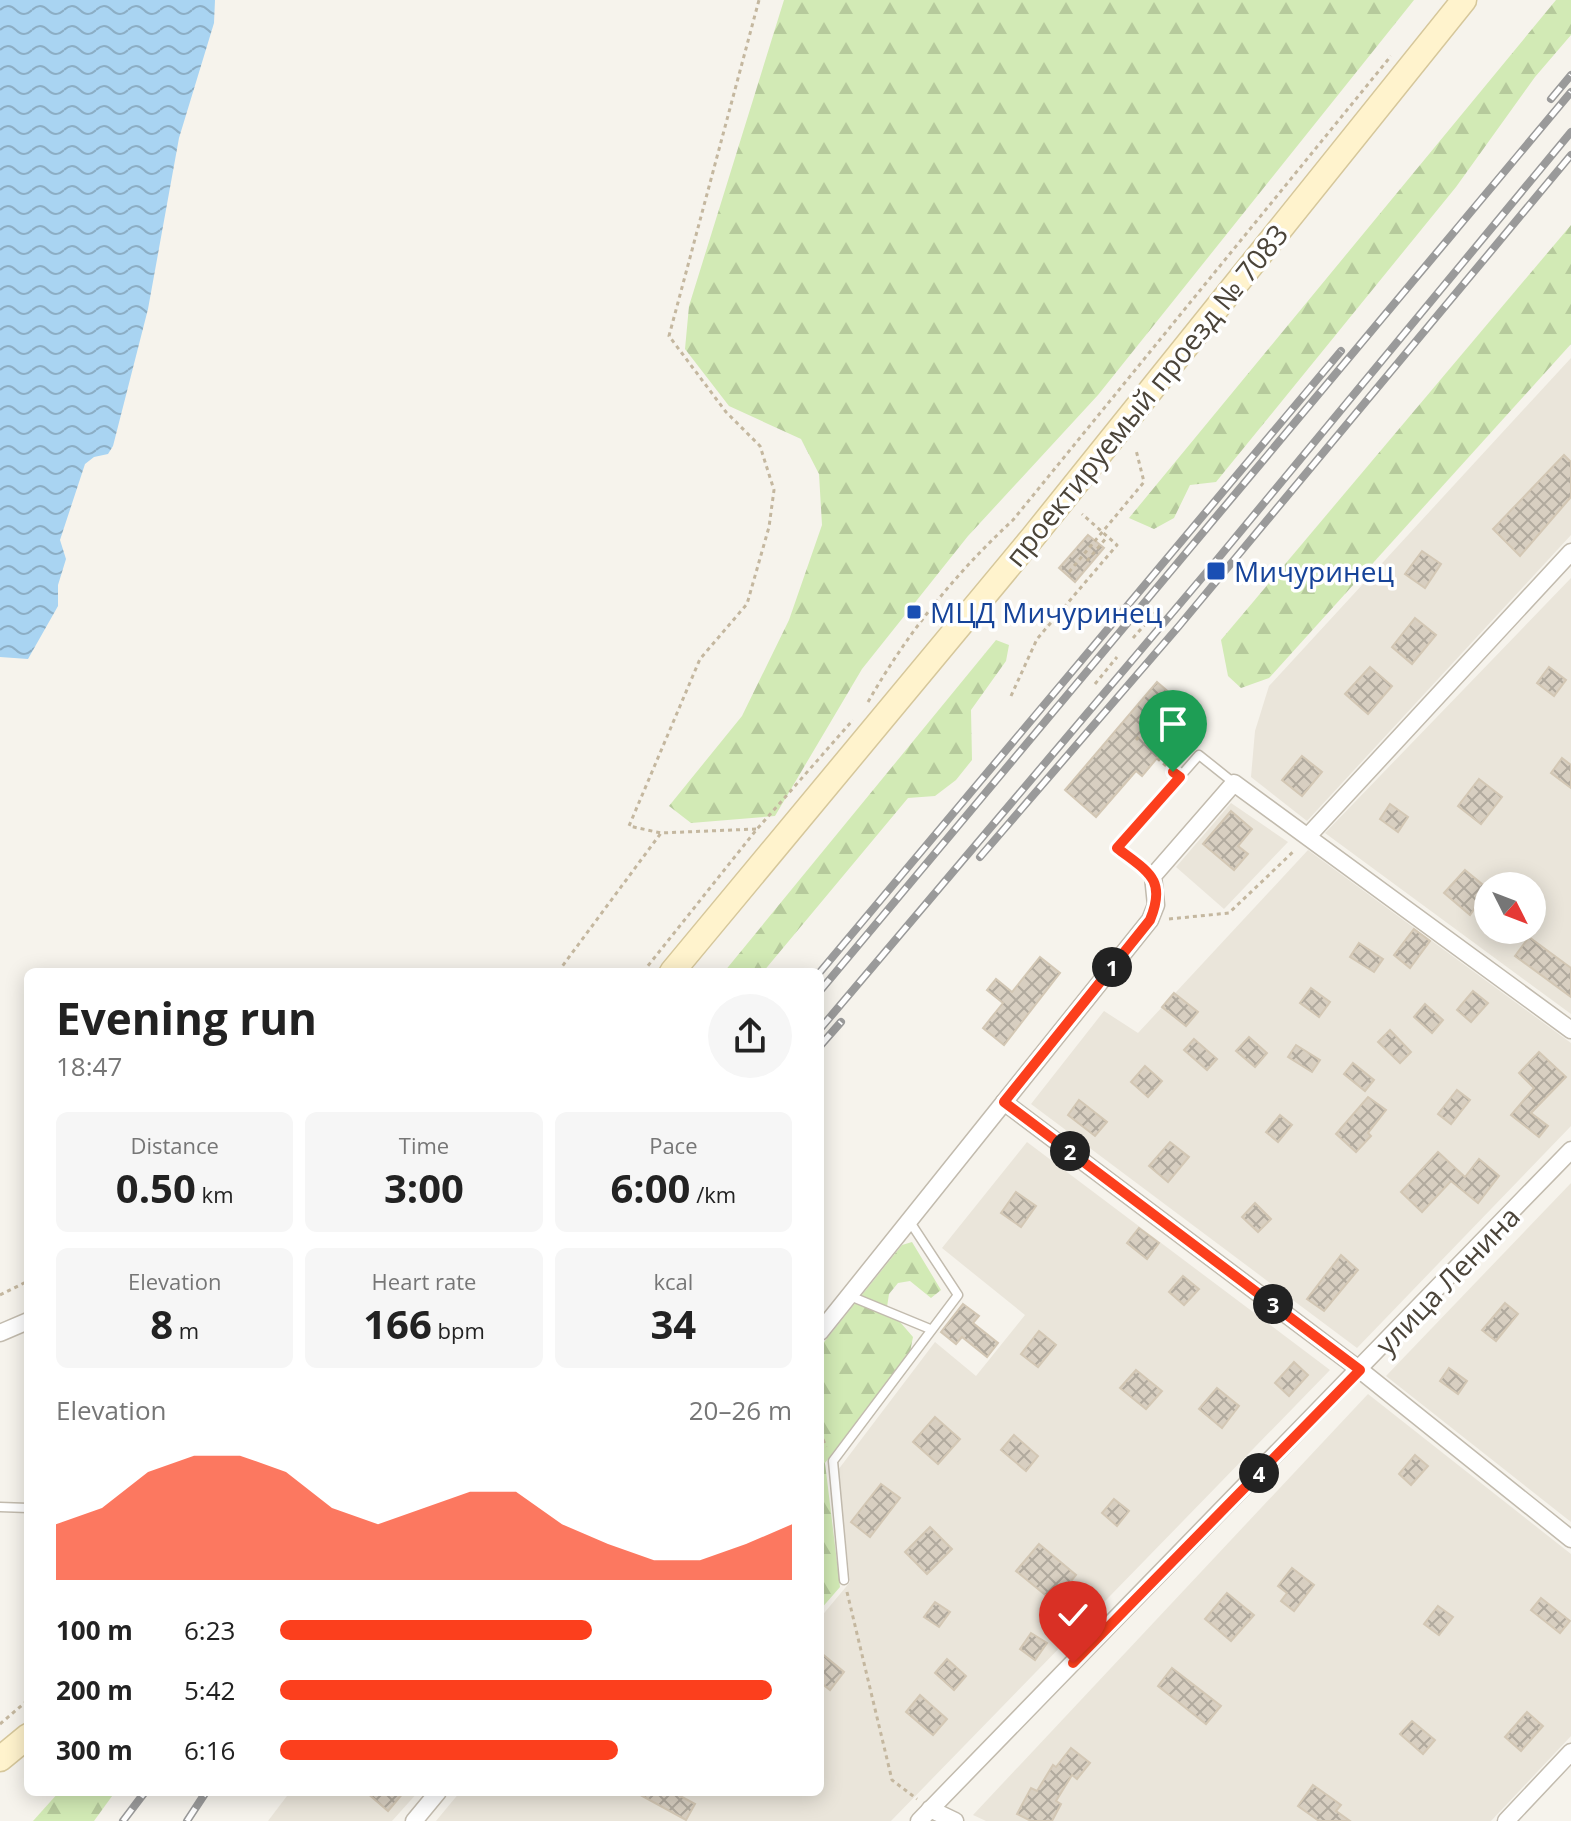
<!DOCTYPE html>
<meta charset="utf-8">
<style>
:root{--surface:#fff;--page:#f6f6f6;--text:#222;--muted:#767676;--accent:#fc3f1d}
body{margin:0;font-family:"Open Sans",sans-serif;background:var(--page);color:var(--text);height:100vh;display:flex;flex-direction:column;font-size:30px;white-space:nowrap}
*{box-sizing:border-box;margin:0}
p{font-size:26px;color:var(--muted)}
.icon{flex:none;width:44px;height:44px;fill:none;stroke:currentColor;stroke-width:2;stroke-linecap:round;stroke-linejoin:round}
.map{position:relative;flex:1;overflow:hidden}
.side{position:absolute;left:24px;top:968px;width:800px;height:828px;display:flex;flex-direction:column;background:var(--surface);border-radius:12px;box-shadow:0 4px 20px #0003}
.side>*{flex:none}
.needle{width:52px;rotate:132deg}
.controls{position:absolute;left:1474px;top:872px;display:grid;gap:16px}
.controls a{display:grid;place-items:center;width:72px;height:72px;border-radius:50%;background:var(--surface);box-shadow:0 4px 20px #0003;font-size:40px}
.pin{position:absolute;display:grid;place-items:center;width:68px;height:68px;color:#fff;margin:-82px -34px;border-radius:50% 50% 50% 0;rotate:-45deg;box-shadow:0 0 8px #0007}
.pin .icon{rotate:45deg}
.km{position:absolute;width:40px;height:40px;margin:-20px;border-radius:50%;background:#222;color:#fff;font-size:22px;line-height:40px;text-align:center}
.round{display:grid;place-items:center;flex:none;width:84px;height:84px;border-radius:42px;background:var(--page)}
.overview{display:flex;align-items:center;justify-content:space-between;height:136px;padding:0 32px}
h1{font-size:44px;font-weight:700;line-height:60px}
.metrics{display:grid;grid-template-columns:repeat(3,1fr);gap:12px;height:136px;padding:8px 32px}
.metrics div{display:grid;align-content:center;border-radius:12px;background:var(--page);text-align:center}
.metrics b{font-size:40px;font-weight:700}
.metrics small{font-size:22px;font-weight:400}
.metrics p{font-size:22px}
.chart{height:224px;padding:16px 32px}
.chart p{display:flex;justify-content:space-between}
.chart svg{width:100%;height:144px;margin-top:8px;fill:var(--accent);opacity:.7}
ul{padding:0 32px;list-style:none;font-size:26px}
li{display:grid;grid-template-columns:128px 96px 1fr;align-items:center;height:60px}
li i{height:20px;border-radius:10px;background:var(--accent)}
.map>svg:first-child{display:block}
.residential{fill:#eae5da;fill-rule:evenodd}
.forest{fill:url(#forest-firs)}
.water{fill:url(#water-waves)}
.building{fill:url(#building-cross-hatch);stroke:#d3c7b4;stroke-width:2}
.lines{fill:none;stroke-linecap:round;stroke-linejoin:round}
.lane-casing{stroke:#c2bbae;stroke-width:11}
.street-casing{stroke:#c2bbae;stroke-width:19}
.secondary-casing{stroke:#d6c79b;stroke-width:27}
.path{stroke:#c4b79f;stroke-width:3;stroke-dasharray:4 4;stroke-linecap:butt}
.lane{stroke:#fff;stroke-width:8}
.street{stroke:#fff;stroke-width:16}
.secondary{stroke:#fff3cd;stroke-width:24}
.rail-casing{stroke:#9a9a9a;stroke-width:8}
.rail{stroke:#fff;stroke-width:5;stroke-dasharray:15;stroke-linecap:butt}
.route-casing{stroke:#fff;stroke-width:16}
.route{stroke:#fc3f1d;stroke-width:10}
.transit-dot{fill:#1a4fb4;stroke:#fff;stroke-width:3}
.labels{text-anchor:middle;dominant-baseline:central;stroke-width:7;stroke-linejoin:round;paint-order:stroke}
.street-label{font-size:28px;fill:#4b4439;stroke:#fff}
.transit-label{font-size:28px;fill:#164399;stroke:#fff;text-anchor:start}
</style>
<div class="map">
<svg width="1571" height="1821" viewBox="0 0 1571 1821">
<defs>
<pattern id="forest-firs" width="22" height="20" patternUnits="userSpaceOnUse" patternTransform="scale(2)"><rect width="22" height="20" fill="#d2eab5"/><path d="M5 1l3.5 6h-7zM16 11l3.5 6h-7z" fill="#b6ca9c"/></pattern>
<pattern id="water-waves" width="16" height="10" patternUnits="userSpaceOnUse" patternTransform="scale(2)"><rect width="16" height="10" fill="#a9d4f2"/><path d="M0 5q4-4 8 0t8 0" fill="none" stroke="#8caec5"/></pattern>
<pattern id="building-cross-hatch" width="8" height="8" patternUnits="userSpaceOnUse" patternTransform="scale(2)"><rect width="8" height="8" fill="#d8cfc1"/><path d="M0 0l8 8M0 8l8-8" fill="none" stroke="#b1aa9e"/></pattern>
</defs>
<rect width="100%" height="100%" fill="#f6f3ec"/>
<g class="residential">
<path d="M1571,358V535L1307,821L1251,777L1255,731L1269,686Z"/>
<path d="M1571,578V1014L1325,833ZM1488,886H1532V930H1488Z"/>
<path d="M1231,803L1288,842L1224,909L1176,867Z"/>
<path d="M1308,850L1571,1043V1126L1357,1348L1031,1104L1104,1011L1138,1033Z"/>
<path d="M1027,1142L1330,1370L891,1821H436L460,1792H820V1618L850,1582L838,1470L935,1342L976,1376L1025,1315L942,1248Z"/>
<path d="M1571,1183V1522L1386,1376Z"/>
<path d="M1368,1394L1571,1554V1736L1491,1821H986L973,1815Z"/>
<path d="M290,1792H418L392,1821H268Z"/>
</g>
<g class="forest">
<path d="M784,0H1414L1098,395L968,536L862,669L775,816L691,823L669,806L742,716L789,620L822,525L819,474L801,439L729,406L685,349L689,306Z"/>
<path d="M1556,0H1571V35L1535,77L1456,187L1216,482L1190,485L1174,518L1154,529L1129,518Z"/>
<path d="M1571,225V344L1269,678L1241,688L1228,676L1221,640Z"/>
<path d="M996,640L1009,645L1006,661L971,710L972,760L956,780L935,796L908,798L763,972H724Z"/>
<path d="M912,1242L941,1290L931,1298L910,1281L898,1283L889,1294L887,1307L913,1337L910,1352L825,1463L840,1587L820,1610V1347L902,1245Z"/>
<path d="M59,1792H115L94,1821H33Z"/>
</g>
<path class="water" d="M0,0H215L214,23L179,138L148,309L113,446L108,454L94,457L85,464L60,540L66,559L58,585V606L28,659L0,657Z"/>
<g class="building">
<path d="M1564,455L1571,462V497L1520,556L1493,529Z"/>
<path d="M1088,535L1104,548L1075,582L1059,568Z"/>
<path d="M1422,551L1441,564L1425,588L1405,574Z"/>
<path d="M1415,618L1436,635L1412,664L1392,647Z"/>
<path d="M1370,667L1392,686L1368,714L1345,694Z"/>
<path d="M1549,667L1566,680L1554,696L1537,683Z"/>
<path d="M1157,682L1177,699L1146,736L1163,751L1142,776L1136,771L1096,817L1065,790Z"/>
<path d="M1302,756L1322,772L1302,796L1282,780Z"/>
<path d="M1562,758L1571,765V788L1551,773Z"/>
<path d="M1479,779L1502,797L1481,824L1458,806Z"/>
<path d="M1390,804L1408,817L1398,832L1380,819Z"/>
<path d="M1231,811L1252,829L1238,846L1248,854L1234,870L1203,844Z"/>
<path d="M1465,870L1488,889L1470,915L1444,893Z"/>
<path d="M1414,929L1430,941L1410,968L1394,955Z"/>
<path d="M1529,937L1571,968V997L1515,956Z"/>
<path d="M1359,943L1383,959L1374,972L1350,957Z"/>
<path d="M1040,957L1060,973L1004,1045L983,1028L1003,1003L987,990L996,979L1012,992Z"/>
<path d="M1311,988L1330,1002L1319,1017L1300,1003Z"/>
<path d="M1473,991L1488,1003L1471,1022L1457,1010Z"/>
<path d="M1174,993L1198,1012L1186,1026L1162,1007Z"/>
<path d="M1425,1004L1443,1020L1432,1033L1414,1017Z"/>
<path d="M1390,1030L1411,1052L1400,1063L1378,1042Z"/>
<path d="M1249,1037L1267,1053L1255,1067L1236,1051Z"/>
<path d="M1194,1039L1217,1059L1207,1070L1184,1050Z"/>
<path d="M1296,1045L1320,1060L1312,1072L1288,1057Z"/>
<path d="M1539,1052L1566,1077L1531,1113L1548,1126L1539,1137L1511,1115L1534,1088L1519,1073Z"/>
<path d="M1353,1063L1374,1080L1365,1091L1344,1074Z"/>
<path d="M1145,1066L1162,1081L1148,1097L1131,1082Z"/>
<path d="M1457,1090L1470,1100L1451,1124L1438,1114Z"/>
<path d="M1368,1097L1386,1110L1368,1133L1371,1136L1356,1152L1336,1134Z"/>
<path d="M1079,1100L1107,1122L1095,1136L1068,1115Z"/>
<path d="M1280,1115L1292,1125L1278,1142L1266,1132Z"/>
<path d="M1170,1142L1189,1157L1168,1182L1149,1166Z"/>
<path d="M1438,1152L1465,1177L1479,1159L1499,1176L1478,1203L1451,1181L1422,1212L1401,1192Z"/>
<path d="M1016,1192L1036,1206L1021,1227L1001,1213Z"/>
<path d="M1255,1203L1271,1219L1258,1232L1242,1217Z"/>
<path d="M1139,1228L1159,1243L1147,1259L1127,1243Z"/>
<path d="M1341,1255L1358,1270L1324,1311L1307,1299Z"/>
<path d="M1183,1276L1199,1289L1184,1305L1169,1292Z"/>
<path d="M1505,1303L1518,1314L1496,1341L1482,1330Z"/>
<path d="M963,1304L979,1316L973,1323L998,1343L987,1357L962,1337L956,1344L941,1332Z"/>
<path d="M1039,1331L1056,1345L1038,1367L1021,1354Z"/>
<path d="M1294,1362L1308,1375L1289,1396L1275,1383Z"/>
<path d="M1449,1368L1467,1381L1458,1394L1440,1381Z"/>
<path d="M1136,1370L1162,1391L1146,1409L1120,1388Z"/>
<path d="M1217,1388L1239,1406L1222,1428L1199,1409Z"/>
<path d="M935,1417L960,1439L938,1464L913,1442Z"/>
<path d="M1014,1435L1038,1456L1026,1471L1001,1450Z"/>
<path d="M1415,1455L1428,1466L1411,1485L1399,1474Z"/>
<path d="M881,1484L900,1498L870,1537L851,1522Z"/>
<path d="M1114,1499L1129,1511L1117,1526L1102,1513Z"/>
<path d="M930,1527L952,1549L927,1574L905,1552Z"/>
<path d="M1039,1544L1076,1575L1054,1602L1016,1571Z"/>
<path d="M1292,1568L1314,1585L1294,1611L1281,1601L1287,1593L1278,1586Z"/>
<path d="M1227,1593L1254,1615L1231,1641L1205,1619Z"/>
<path d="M1541,1598L1570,1621L1560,1633L1531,1610Z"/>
<path d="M935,1602L950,1612L939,1627L924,1617Z"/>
<path d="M1438,1606L1453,1617L1439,1635L1424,1624Z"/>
<path d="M1031,1633L1047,1643L1035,1660L1020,1649Z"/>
<path d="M820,1652L844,1672L830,1690L820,1682Z"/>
<path d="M947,1659L966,1676L954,1690L935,1673Z"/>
<path d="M1172,1668L1221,1706L1206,1724L1158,1686Z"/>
<path d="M920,1695L947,1719L933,1735L906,1712Z"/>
<path d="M1527,1712L1543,1726L1521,1751L1505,1737Z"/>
<path d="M1412,1721L1435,1740L1423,1754L1400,1734Z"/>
<path d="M1071,1748L1090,1763L1077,1779L1072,1775L1056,1801L1061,1804L1052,1821H1031L1017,1814L1031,1788L1037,1791L1053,1765L1056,1767Z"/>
<path d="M1313,1785L1341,1805L1336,1811L1350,1821H1319L1298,1806Z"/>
<path d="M366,1792H404L388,1811Z"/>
<path d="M635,1792H673L695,1804L686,1820Z"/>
</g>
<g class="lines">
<defs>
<g id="lane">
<path d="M1153,876L1117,848L1199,755L1234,783"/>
<path d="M850,1296L930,1329"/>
<path d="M0,1507L28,1508"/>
<path d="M844,1580L833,1461L958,1295L910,1222"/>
</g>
<g id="street">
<path d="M1309,835L1571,552"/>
<path d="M1004,1102L1360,1370L1571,1539"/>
<path d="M820,1332L1150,920L1156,905L1153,876L1234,783L1571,1030"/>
<path d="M0,1333L28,1321"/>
<path d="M930,1809L955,1821"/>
<path d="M414,1821L438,1792"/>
<path d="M919,1821L1571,1150"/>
<path d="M1506,1821L1571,1752"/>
</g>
<g id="secondary">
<path d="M672,972L1033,537L1464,0"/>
<path d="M0,1759L28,1736"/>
</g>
</defs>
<use href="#lane" class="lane-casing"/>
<use href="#street" class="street-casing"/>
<use href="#secondary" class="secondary-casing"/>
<g class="path">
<path d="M1087,561L1107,537"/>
<path d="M1069,572L1144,482L1136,450"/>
<path d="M1133,638L1156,612"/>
<path d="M1095,684L1117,657"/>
<path d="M1011,696L1037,639L1117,545L1082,514"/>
<path d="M868,702C908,632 954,575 1013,520L1391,56"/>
<path d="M1140,724L1164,695"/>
<path d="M1136,740L1155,718L1191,748"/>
<path d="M1157,758L1170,769"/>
<path d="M756,829L661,833L629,826L700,659L747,604L769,527L774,490L760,446L726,412L669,336L759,0"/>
<path d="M1169,919L1229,913L1295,850"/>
<path d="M558,972L661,833"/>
<path d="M643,972L757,829L853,720"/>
<path d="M0,1295L28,1281"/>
<path d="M820,1432L826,1447"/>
<path d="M847,1592L892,1780L917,1799"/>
<path d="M0,1724L28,1700"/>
</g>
<use href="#lane" class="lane"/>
<use href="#street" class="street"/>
<use href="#secondary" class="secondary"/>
<defs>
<g id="rail">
<path d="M1551,99L1571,75"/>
<path d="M980,857L1179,626L1571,155"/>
<path d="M820,972L1341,351"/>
<path d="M820,991L1571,92"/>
<path d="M820,1029L1211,567L1571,132"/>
<path d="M820,1046L841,1022"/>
<path d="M123,1821L145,1792"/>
<path d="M187,1821L206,1792"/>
</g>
</defs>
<use href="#rail" class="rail-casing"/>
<use href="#rail" class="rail"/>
</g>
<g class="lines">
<defs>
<path id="route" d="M1073,1663L1360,1370L1004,1102L1150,920C1167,879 1148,872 1117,848L1180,777L1173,772"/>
</defs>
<use href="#route" class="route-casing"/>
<use href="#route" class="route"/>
</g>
<g class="transit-dot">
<rect x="1206" y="561" width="20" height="20" rx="4"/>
<rect x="906" y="604" width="16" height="16" rx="4"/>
</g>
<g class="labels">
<g class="street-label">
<text transform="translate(1146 395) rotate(-51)">проектируемый проезд № 7083</text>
<text transform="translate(1447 1280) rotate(-46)">улица Ленина</text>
</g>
<g class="transit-label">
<text x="1234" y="571">Мичуринец</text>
<text x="930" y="612">МЦД Мичуринец</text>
</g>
</g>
</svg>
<div class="controls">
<a><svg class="needle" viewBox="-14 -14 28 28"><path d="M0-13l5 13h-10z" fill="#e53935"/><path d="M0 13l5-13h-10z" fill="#767676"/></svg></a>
</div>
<div class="pin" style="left:1173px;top:772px;background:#1e9e55"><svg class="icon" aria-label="arrive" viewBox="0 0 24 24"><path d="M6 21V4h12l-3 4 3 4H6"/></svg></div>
<div class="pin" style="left:1073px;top:1663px;background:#d93025"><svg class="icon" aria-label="check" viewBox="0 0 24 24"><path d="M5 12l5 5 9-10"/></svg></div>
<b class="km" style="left:1112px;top:967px">1</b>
<b class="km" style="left:1070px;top:1151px">2</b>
<b class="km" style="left:1273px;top:1304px">3</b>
<b class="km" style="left:1259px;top:1473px">4</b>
<section class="side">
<div class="overview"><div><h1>Evening run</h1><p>18:47</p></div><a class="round"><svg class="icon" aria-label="share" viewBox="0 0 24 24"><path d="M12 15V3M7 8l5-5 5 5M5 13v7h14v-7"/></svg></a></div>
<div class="metrics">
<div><p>Distance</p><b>0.50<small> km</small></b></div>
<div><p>Time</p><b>3:00</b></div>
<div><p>Pace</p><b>6:00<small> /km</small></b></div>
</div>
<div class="metrics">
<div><p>Elevation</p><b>8<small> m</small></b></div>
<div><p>Heart rate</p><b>166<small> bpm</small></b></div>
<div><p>kcal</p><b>34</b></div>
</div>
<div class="chart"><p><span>Elevation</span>20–26 m</p>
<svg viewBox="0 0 160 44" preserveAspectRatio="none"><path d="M0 44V27L10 22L20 11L30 6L40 6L50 11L60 22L70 27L80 22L90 17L100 17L110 27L120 33L130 38L140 38L150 33L160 27V44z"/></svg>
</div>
<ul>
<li><b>100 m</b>6:23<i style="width:61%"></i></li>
<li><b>200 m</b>5:42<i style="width:96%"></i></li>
<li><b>300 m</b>6:16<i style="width:66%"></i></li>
</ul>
</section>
</div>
